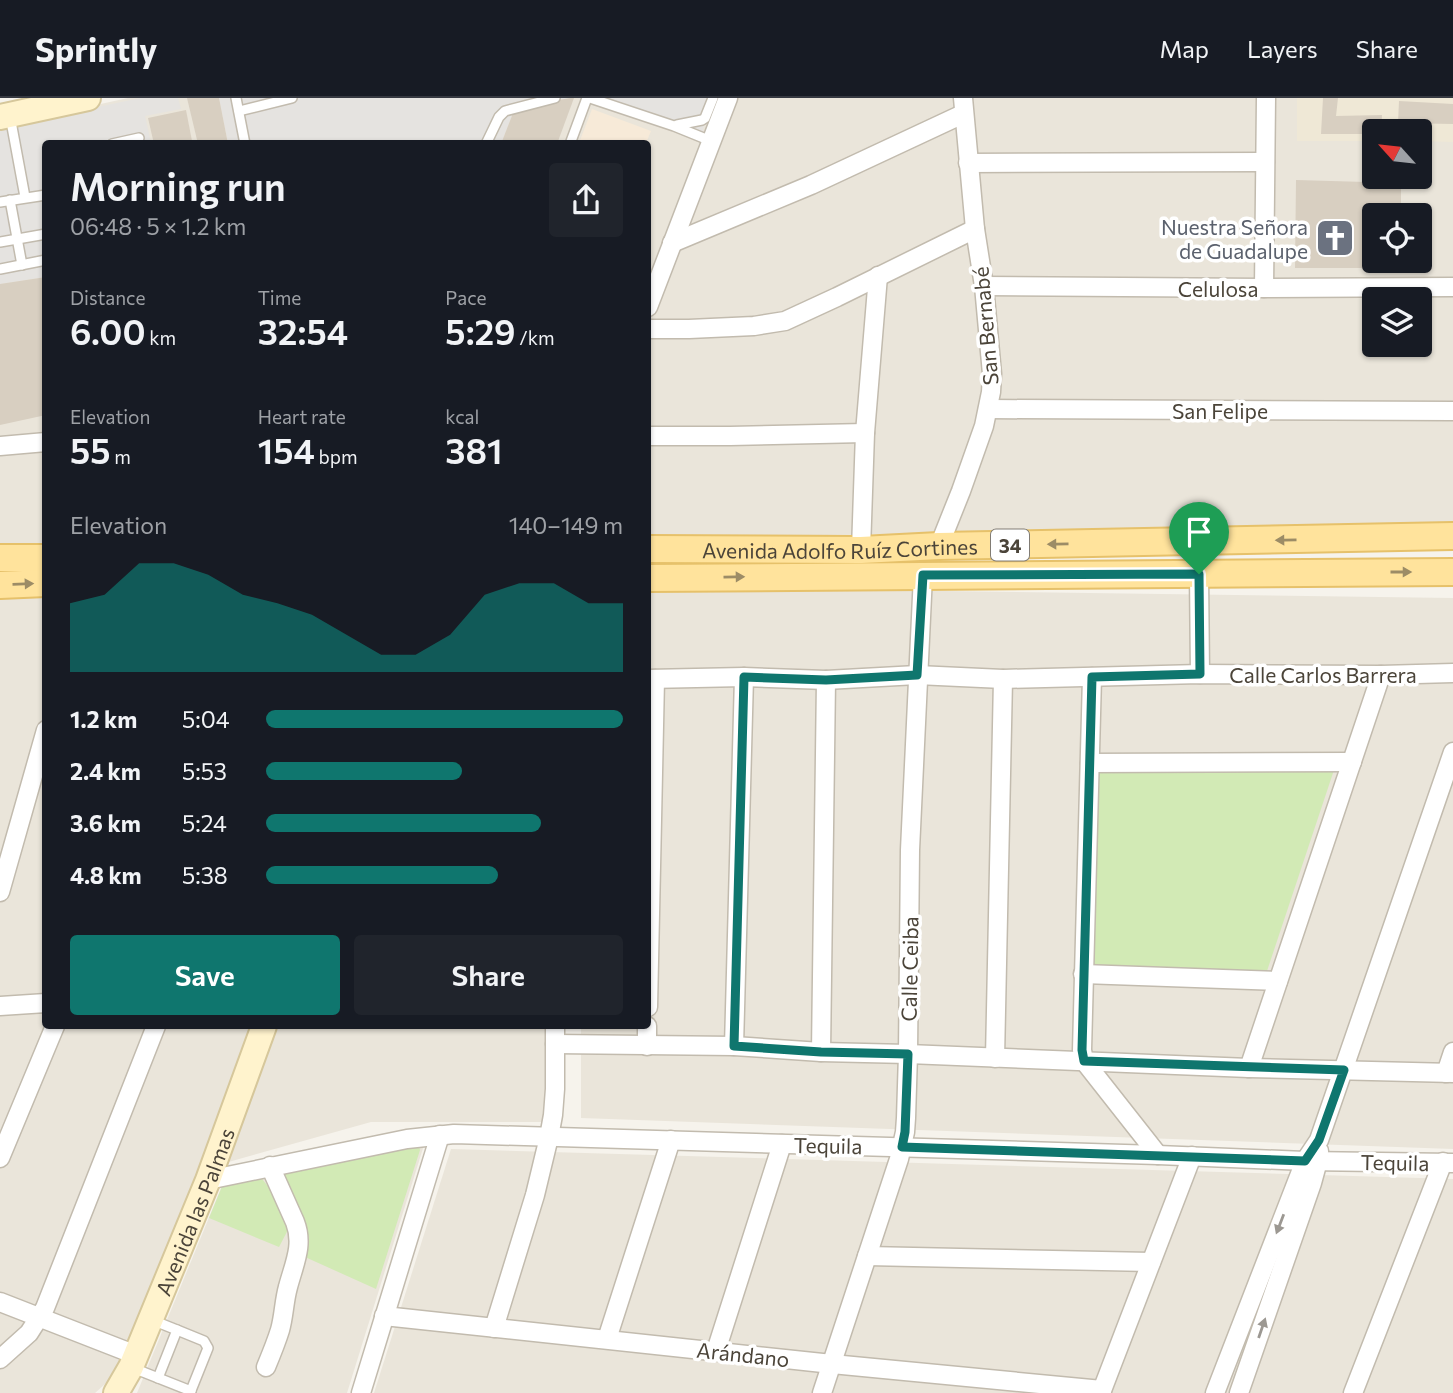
<!DOCTYPE html>
<meta charset="utf-8">
<style>
:root{--surface:#171b24;--page:#20242c;--text:#f1f3f6;--muted:#9ea1a6;--line:#363941;--accent:#0f766e}
body{margin:0;font-family:Commissioner,sans-serif;background:var(--page);color:var(--text);height:100vh;display:flex;flex-direction:column;font-size:26px;white-space:nowrap}
*{box-sizing:border-box;margin:0}
p{font-size:23px;color:var(--muted)}
.icon{flex:none;width:38px;height:38px;fill:none;stroke:currentColor;stroke-width:2;stroke-linecap:round;stroke-linejoin:round}
.map{position:relative;flex:1;overflow:hidden}
.drawer{position:absolute;left:42px;top:42px;width:609px;height:889px;display:flex;flex-direction:column;background:var(--surface);border-radius:7px;box-shadow:0 2px 5px #0004}
.drawer>*{flex:none}
.needle{width:46px;rotate:297deg}
.buttons{position:absolute;left:1362px;top:21px;display:grid;gap:14px}
.buttons a{display:grid;place-items:center;width:70px;height:70px;border-radius:7px;background:var(--surface);box-shadow:0 2px 5px #0004;font-size:35px}
.pin{position:absolute;display:grid;place-items:center;width:60px;height:60px;color:#fff;margin:-72px -30px;border-radius:50% 50% 50% 0;rotate:-45deg;box-shadow:0 0 7px #0007}
.pin .icon{rotate:45deg}
.round{display:grid;place-items:center;flex:none;width:74px;height:74px;border-radius:7px;background:var(--page)}
.headline{display:flex;align-items:center;justify-content:space-between;height:119px;padding:0 28px}
h1{font-size:38px;font-weight:600;line-height:52px}
.metrics{display:grid;grid-template-columns:repeat(3,1fr);gap:10px;height:119px;padding:7px 28px}
.metrics div{display:grid;align-content:center}
.metrics b{font-size:35px;font-weight:600}
.metrics small{font-size:19px;font-weight:400}
.metrics p{font-size:19px}
.chart{height:196px;padding:14px 28px}
.chart p{display:flex;justify-content:space-between}
.chart svg{width:100%;height:126px;margin-top:7px;fill:var(--accent);opacity:.7}
.button{display:flex;gap:14px;margin-top:auto;padding:14px 28px}
.button a{flex:1;height:80px;border-radius:7px;background:var(--accent);color:#fff;font-size:28px;font-weight:600;line-height:80px;text-align:center}
.button a+a{background:var(--page);color:var(--text)}
ul{padding:0 28px;list-style:none;font-size:23px}
li{display:grid;grid-template-columns:112px 84px 1fr;align-items:center;height:52px}
li i{height:18px;border-radius:9px;background:var(--accent)}
header{display:flex;align-items:center;gap:42px;box-sizing:border-box;height:98px;padding:0 35px;background:var(--surface);border-bottom:2px solid var(--line)}
header strong{font-size:33px}
nav{display:flex;gap:38px;margin-inline-start:auto;font-size:24px}
.map>svg:first-child{display:block}
.residential{fill:#eae5da;fill-rule:evenodd}
.commercial{fill:#f7ead8}
.education{fill:#efe8d6}
.green{fill:#d2eab5}
.parking{fill:#e5e3e0}
.building{fill:#d8cfc1}
.lines{fill:none;stroke-linecap:round;stroke-linejoin:round}
.lane-casing{stroke:#c2bbae;stroke-width:12}
.street-casing{stroke:#c2bbae;stroke-width:21}
.secondary-casing{stroke:#d6c79b;stroke-width:28}
.primary-casing{stroke:#e6c16a;stroke-width:30}
.lane{stroke:#fff;stroke-width:9}
.street{stroke:#fff;stroke-width:18}
.secondary{stroke:#fff3cd;stroke-width:24}
.primary{stroke:#ffe39c;stroke-width:26}
.oneway{fill:#9c8c66}
.oneway2{fill:#9c9892}
.route-casing{stroke:#fff;stroke-width:14}
.route{stroke:#0f766e;stroke-width:9}
.labels{text-anchor:middle;dominant-baseline:central;stroke-width:7;stroke-linejoin:round;paint-order:stroke}
.shield{fill:#fff;stroke:#817c74;stroke-width:2}
.shield-label{font-size:19px;font-weight:bold;fill:#4b4439}
.worship-label{font-size:21px;fill:#5b616d;stroke:#fff;text-anchor:end}
.street-label{font-size:21px;fill:#4b4439;stroke:#fff}
</style>
<header>
<strong>Sprintly</strong>
<nav><a>Map</a><a>Layers</a><a>Share</a></nav>
</header>
<div class="map">
<svg width="1453" height="1295" viewBox="0 0 1453 1295">
<rect width="100%" height="100%" fill="#f6f3ec"/>
<g class="residential">
<path d="M128,0H1453V430L648,439V46H46L45,445H0V28ZM1374,33H1419V79H1374ZM1374,117H1419V163H1374ZM1374,201H1419V247H1374Z"/>
<path d="M648,489L1453,500V1051L581,1020V928H648Z"/>
<path d="M0,497H45L46,928H548V1024H371L200,1072L114,1278L95,1295H0Z"/>
<path d="M424,1047L347,1295H137L224,1083Z"/>
<path d="M451,1051L1453,1081V1295H374Z"/>
</g>
<path class="commercial" d="M592,11L651,33L646,45H579Z"/>
<path class="education" d="M1297,0H1453V44L1419,43V33H1374V43H1297Z"/>
<g class="green">
<path d="M1334,672L1267,873L1093,868L1099,674Z"/>
<path d="M418,1043L420,1052L376,1191L305,1159L309,1140L304,1123L282,1085L286,1074Z"/>
<path d="M259,1077L278,1101L290,1128L279,1149L209,1120L223,1086Z"/>
</g>
<g class="parking">
<path d="M140,0H178L181,11L145,18L151,45L46,46L45,179L0,186V30Z"/>
<path d="M219,0H570L515,10L501,46L228,45Z"/>
<path d="M577,0H709L701,43Z"/>
</g>
<g class="building">
<path d="M187,0H219L228,46H198Z"/>
<path d="M570,0H574L557,46H501L515,10Z"/>
<path d="M1323,0H1338L1336,18L1382,17L1381,33H1374V36H1321Z"/>
<path d="M1399,3L1453,6V26L1398,25Z"/>
<path d="M186,12L192,43L173,46H154L148,20Z"/>
<path d="M1296,82L1401,85V117H1374V163H1400V170H1295Z"/>
<path d="M46,179V317L0,327V186Z"/>
</g>
<g class="lines">
<defs>
<g id="lane">
<path d="M236,0L245,46"/>
<path d="M590,0L674,28L711,43"/>
<path d="M239,13L292,0"/>
<path d="M10,18L25,99"/>
<path d="M677,27L702,22L705,20L713,0"/>
<path d="M112,46L139,40"/>
<path d="M486,46L499,19L505,13L555,0"/>
<path d="M570,46L587,0"/>
<path d="M10,102L22,167"/>
<path d="M0,104L46,97"/>
<path d="M0,144L46,136"/>
<path d="M0,171L46,162"/>
<path d="M152,1222L177,1232L158,1280"/>
<path d="M177,1232L204,1243L208,1250L190,1295"/>
<path d="M133,1270L191,1293"/>
</g>
<g id="street">
<path d="M968,65L1265,64"/>
<path d="M672,145L811,87L963,16"/>
<path d="M984,188L1264,190L1453,189"/>
<path d="M1264,190L1266,0"/>
<path d="M648,209L728,0"/>
<path d="M648,231H689L754,228L785,223L837,199L975,131"/>
<path d="M988,311L1453,313"/>
<path d="M648,338H730L865,335"/>
<path d="M0,348L46,344"/>
<path d="M939,448L961,393L984,328L991,294L992,276L984,188L975,131L963,0"/>
<path d="M861,452L865,335L878,178"/>
<path d="M1199,476L1200,576"/>
<path d="M1092,579L1082,952L1084,963L1158,1057"/>
<path d="M648,581L744,579L826,582L917,577L1003,581L1200,576L1381,577L1453,575"/>
<path d="M1090,665L1352,664"/>
<path d="M0,794L46,632"/>
<path d="M1083,876L1278,883"/>
<path d="M0,908L46,905"/>
<path d="M648,909L655,581"/>
<path d="M555,946L734,948L821,954L908,956L1249,970L1453,975"/>
<path d="M647,948V928"/>
<path d="M734,948L744,579"/>
<path d="M821,954L826,582"/>
<path d="M995,960L1003,581"/>
<path d="M1249,970L1381,577"/>
<path d="M1446,975L1453,954"/>
<path d="M0,1060L55,928"/>
<path d="M208,1082L407,1041L454,1036L1158,1057L1305,1063L1453,1065"/>
<path d="M867,1158L1151,1164"/>
<path d="M0,1204L136,1257"/>
<path d="M384,1218L832,1266L1102,1292"/>
<path d="M494,1230L535,1097L549,1039L553,1017L555,991V928"/>
<path d="M607,1241L671,1042"/>
<path d="M716,1253L782,1046"/>
<path d="M0,1261L29,1235L45,1210L156,928"/>
<path d="M266,1269C271,1257 276,1245 280,1232C284,1218 284,1203 288,1189C294,1166 304,1147 295,1124L270,1068"/>
<path d="M361,1295L440,1037"/>
<path d="M822,1295L899,1061L905,1034L906,1020L908,956L910,752L923,477"/>
<path d="M1101,1295L1192,1058"/>
<path d="M1215,1295L1305,1063L1319,1042L1453,654"/>
<path d="M1239,1295L1312,1085L1318,1063L1319,1053"/>
<path d="M1353,1295L1443,1064"/>
</g>
<g id="secondary">
<path d="M0,19L88,0"/>
<path id="s1" d="M116,1295L131,1269L208,1082L264,928"/>
</g>
<g id="primary">
<path id="s2" d="M648,451L861,452L939,448L1453,438"/>
<path d="M0,460H46"/>
<path d="M648,480L1453,474"/>
<path d="M0,487L46,485"/>
</g>
</defs>
<use href="#lane" class="lane-casing"/>
<use href="#street" class="street-casing"/>
<use href="#secondary" class="secondary-casing"/>
<use href="#primary" class="primary-casing"/>
<use href="#lane" class="lane"/>
<use href="#street" class="street"/>
<use href="#secondary" class="secondary"/>
<use href="#primary" class="primary"/>
</g>
<defs><path id="oneway-solid" d="M-6-.8H1V-3.2L6.5 0L1 3.2V.8H-6Z" transform="scale(1.75)"/></defs>
<g class="oneway">
<use href="#oneway-solid" transform="translate(1286 442) rotate(179)"/>
<use href="#oneway-solid" transform="translate(1058 446) rotate(179)"/>
<use href="#oneway-solid" transform="translate(1401 474)"/>
<use href="#oneway-solid" transform="translate(734 479) rotate(-1)"/>
<use href="#oneway-solid" transform="translate(23 486) rotate(-2)"/>
</g>
<g class="oneway2">
<use href="#oneway-solid" transform="translate(1280 1126) rotate(111)"/>
<use href="#oneway-solid" transform="translate(1262 1230) rotate(-71)"/>
</g>
<g class="lines">
<defs>
<path id="route" d="M1199,476L1200,576L1092,579L1082,952L1084,963L1344,972L1319,1042L1305,1063L902,1049L905,1034L908,956L821,954L734,948L744,579L826,582L917,577L923,477Z"/>
</defs>
<use href="#route" class="route-casing"/>
<use href="#route" class="route"/>
</g>
<defs>
<symbol id="church-square" viewBox="-11 -11 22 22"><rect x="-9" y="-9" width="18" height="18" rx="4" fill="#6b7280" stroke="#fff"/><path d="M-1.2-6h2.4v3.5h3.3v2.4h-3.3V6h-2.4V-.1h-3.3v-2.4h3.3Z" fill="#fff"/></symbol>
</defs>
<g fill-rule="evenodd">
<use href="#church-square" x="1313" y="118" width="44" height="44"/>
</g>
<g class="labels">
<rect class="shield" x="991" y="431.5" width="38" height="31" rx="5"/>
<g class="shield-label">
<text x="1010" y="447">34</text>
</g>
<g class="worship-label">
<text x="1308" y="128">Nuestra Señora<tspan x="1308" dy="24">de Guadalupe</tspan></text>
</g>
<g class="street-label">
<text x="1218" y="190">Celulosa</text>
<text transform="translate(985 228) rotate(-95)">San Bernabé</text>
<text x="1220" y="312">San Felipe</text>
<text stroke="none"><textPath href="#s2" startOffset="192">Avenida Adolfo Ruíz Cortines</textPath></text>
<text x="1323" y="576">Calle Carlos Barrera</text>
<text transform="translate(909 871) rotate(-89)">Calle Ceiba</text>
<text transform="translate(828 1047) rotate(1)">Tequila</text>
<text transform="translate(1395 1064) rotate(1)">Tequila</text>
<text stroke="none"><textPath href="#s1" startOffset="198">Avenida las Palmas</textPath></text>
<text transform="translate(743 1256) rotate(6)">Arándano</text>
</g>
</g>
</svg>
<div class="buttons">
<a><svg class="needle" viewBox="-14 -14 28 28"><path d="M0-13l5 13h-10z" fill="#e53935"/><path d="M0 13l5-13h-10z" fill="#9ea1a6"/></svg></a>
<a><svg class="icon" aria-label="locate" viewBox="0 0 24 24"><circle cx="12" cy="12" r="6"/><path d="M12 2v4M12 18v4M2 12h4M18 12h4"/></svg></a>
<a><svg class="icon" aria-label="layers" viewBox="0 0 24 24"><path d="M12 4l9 5-9 5-9-5zM3 14l9 5 9-5"/></svg></a>
</div>
<div class="pin" style="left:1199px;top:476px;background:#1e9e55"><svg class="icon" aria-label="arrive" viewBox="0 0 24 24"><path d="M6 21V4h12l-3 4 3 4H6"/></svg></div>
<section class="drawer">
<div class="headline"><div><h1>Morning run</h1><p>06:48 · 5 × 1.2 km</p></div><a class="round"><svg class="icon" aria-label="share" viewBox="0 0 24 24"><path d="M12 15V3M7 8l5-5 5 5M5 13v7h14v-7"/></svg></a></div>
<div class="metrics">
<div><p>Distance</p><b>6.00<small> km</small></b></div>
<div><p>Time</p><b>32:54</b></div>
<div><p>Pace</p><b>5:29<small> /km</small></b></div>
</div>
<div class="metrics">
<div><p>Elevation</p><b>55<small> m</small></b></div>
<div><p>Heart rate</p><b>154<small> bpm</small></b></div>
<div><p>kcal</p><b>381</b></div>
</div>
<div class="chart"><p><span>Elevation</span>140–149 m</p>
<svg viewBox="0 0 160 44" preserveAspectRatio="none"><path d="M0 44V20L10 17L20 6L30 6L40 10L50 17L60 20L70 24L80 31L90 38L100 38L110 31L120 17L130 13L140 13L150 20L160 20V44z"/></svg>
</div>
<ul>
<li><b>1.2 km</b>5:04<i style="width:100%"></i></li>
<li><b>2.4 km</b>5:53<i style="width:55%"></i></li>
<li><b>3.6 km</b>5:24<i style="width:77%"></i></li>
<li><b>4.8 km</b>5:38<i style="width:65%"></i></li>
</ul>
<div class="button"><a>Save</a><a>Share</a></div>
</section>
</div>
